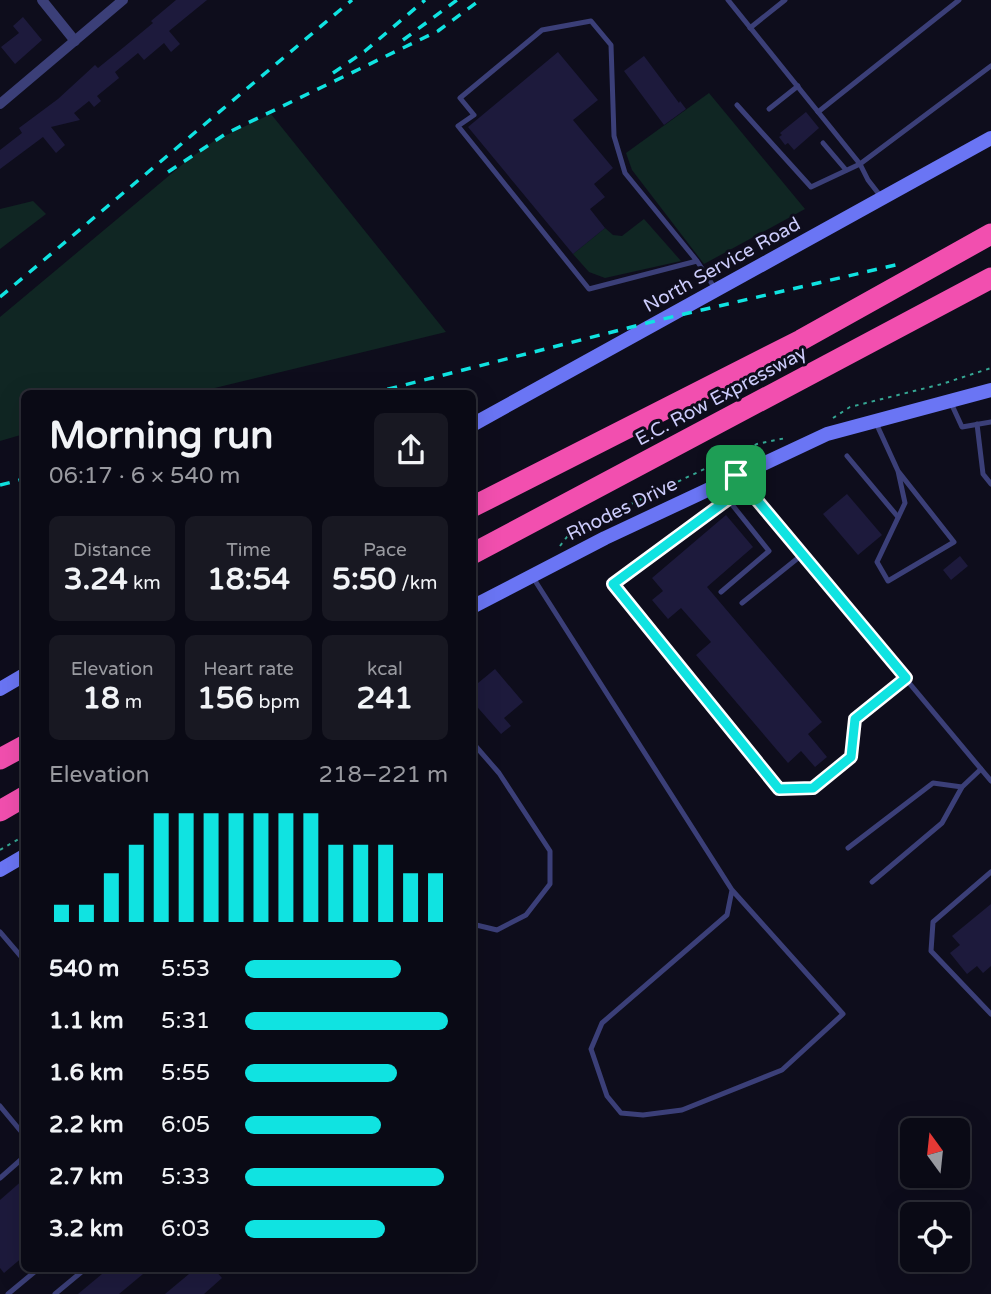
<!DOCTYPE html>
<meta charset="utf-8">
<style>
:root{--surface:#0a0a15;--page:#181822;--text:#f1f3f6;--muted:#999aa0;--line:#2a2b34;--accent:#10e3e1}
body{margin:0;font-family:"Varela Round",sans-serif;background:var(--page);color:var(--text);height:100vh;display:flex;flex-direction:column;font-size:26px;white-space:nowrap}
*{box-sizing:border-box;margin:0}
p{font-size:23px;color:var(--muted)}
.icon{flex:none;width:38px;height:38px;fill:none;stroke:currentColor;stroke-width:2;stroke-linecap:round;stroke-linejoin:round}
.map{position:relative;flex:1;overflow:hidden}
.side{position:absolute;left:21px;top:390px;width:455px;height:882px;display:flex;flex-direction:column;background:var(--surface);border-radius:10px;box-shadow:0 7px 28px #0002,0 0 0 2px var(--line)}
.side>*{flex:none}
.needle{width:46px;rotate:345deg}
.controls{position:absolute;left:900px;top:1118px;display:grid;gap:14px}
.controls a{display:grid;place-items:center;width:70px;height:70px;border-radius:10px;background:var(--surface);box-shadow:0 7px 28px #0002,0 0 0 2px var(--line);font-size:35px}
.pin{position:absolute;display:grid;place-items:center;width:60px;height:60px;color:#fff;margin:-30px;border-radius:14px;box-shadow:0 4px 10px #0006}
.round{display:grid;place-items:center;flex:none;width:74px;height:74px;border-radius:10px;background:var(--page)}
.overview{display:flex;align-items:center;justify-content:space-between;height:119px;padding:0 28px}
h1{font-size:38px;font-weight:800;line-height:52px}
.metrics{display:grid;grid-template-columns:repeat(3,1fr);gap:10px;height:119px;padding:7px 28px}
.metrics div{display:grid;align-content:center;border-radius:10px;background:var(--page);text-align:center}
.metrics b{font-size:30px;font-weight:800}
.metrics small{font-size:19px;font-weight:400}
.metrics p{font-size:19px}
.chart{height:196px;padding:14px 28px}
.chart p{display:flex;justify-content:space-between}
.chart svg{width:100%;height:126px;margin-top:7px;stroke:var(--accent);stroke-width:6}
ul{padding:0 28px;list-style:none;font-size:23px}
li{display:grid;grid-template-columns:112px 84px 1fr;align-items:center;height:52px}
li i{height:18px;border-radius:9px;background:var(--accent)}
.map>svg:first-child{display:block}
.green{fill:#102623}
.building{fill:#1d1a3c}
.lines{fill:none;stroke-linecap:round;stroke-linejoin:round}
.path{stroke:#35a693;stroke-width:2;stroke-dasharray:3.5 5;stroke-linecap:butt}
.lane{stroke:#3b3f78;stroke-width:5}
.street{stroke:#3b3f78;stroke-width:10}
.secondary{stroke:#6a75f4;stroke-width:14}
.highway{stroke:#f24faf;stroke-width:21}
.rail{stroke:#10e3e1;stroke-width:3.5;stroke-dasharray:10 9;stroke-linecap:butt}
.route-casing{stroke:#fff;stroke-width:14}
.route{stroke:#10e3e1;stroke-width:9}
.labels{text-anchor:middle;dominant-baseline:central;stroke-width:6;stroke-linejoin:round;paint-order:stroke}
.street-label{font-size:19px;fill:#ccccfb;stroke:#0e0d1c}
</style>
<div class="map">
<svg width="991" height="1294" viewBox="0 0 991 1294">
<rect width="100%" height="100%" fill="#0e0d1c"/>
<g class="green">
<path d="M709,93L805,209L704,264L632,170L626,153Z"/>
<path d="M271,114L446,332L190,394H24V434L0,441V317L189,159L214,141Z"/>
<path d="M33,201L46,214L0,249V209Z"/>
<path d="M644,219L681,261L605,278L589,272L573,254L605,228L613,235L622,236Z"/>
</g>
<g class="building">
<path d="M176,0H207L169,31L180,44L171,52L164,43L144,60L138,53L115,72L119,78L97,96L101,101L94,107L89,101L74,113L80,120L51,127L65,145L56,153L43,137L0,169V150L22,133L19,128L58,99L95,65L98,68L124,47L153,23L151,21Z"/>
<path d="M23,17L42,40L15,64L1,47L19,33L13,26Z"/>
<path d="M558,52L598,100L573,120L613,168L594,184L605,197L590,209L605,228L573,254L468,127Z"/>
<path d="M644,56L679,103L680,101L686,109L664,125L624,71Z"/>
<path d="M806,112L819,128L794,150L788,143L785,145L779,137L782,135L780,133Z"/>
<path d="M847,494L882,535L858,555L823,514Z"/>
<path d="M726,515L753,547L707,587L822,722L808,734L827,757L815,767L801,751L788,763L696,655L711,642L681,608L668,619L652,600L663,591L652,578Z"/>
<path d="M960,556L968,566L951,580L943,570Z"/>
<path d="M495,669L523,702L504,718L511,726L501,734L472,701V688Z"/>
<path d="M991,904V966L983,973L977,966L967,974L950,953L960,945L952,936Z"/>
<path d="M24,1179V1256L4,1273L0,1268V1200Z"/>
<path d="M108,1269H149L119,1294H78Z"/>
<path d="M195,1269H214L222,1278L204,1294H165Z"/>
</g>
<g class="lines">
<g class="path">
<path d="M833,418L850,407L942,384L991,368"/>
<path d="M560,546L570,533L757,444L786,438"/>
<path d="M0,850L24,836"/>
</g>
<g class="lane">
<path d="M728,0L860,164L868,180L882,198"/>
<path d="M750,28L785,0"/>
<path d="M737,105L811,187L860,164L991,66"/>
<path d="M769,109L798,86"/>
<path d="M818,112L959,0"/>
<path d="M823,143L846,170"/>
<path d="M697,261L589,289L458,126L474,115L460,98L542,30L591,21L611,45L614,136L625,173L697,261L716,290"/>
<path d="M951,403L962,427L991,422"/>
<path d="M876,423L898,471L905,503L877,562L888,581L954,542L898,471"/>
<path d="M977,424L983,474L991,484"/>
<path d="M847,456L898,517"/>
<path d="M738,478L991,781"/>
<path d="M718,487L769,551L721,592"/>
<path d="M727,500L613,584L779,789L813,788L851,757L855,719L906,678"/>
<path d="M532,576L732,890L727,915L602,1023L591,1049L607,1096L621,1113L643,1115L682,1110L782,1070L843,1014L732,890"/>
<path d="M742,603L803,554"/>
<path d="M472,742L499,773L550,851V884L526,915L497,930L472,924"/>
<path d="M848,848L933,783L962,787"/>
<path d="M991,872L933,922L931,951L991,1014"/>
<path d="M872,882L942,823L962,787L981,769"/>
<path d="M0,932L24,960"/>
<path d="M0,1106L24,1135"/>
<path d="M0,1178L24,1157"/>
<path d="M8,1294L38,1269"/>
<path d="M55,1294L85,1269"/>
</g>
<g class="street">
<path d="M42,0L75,41"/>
<path d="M0,104L123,0"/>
</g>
<g class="secondary">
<path d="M472,425L991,138"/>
<path d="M472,607L605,538L827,434L991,390"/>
<path d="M0,689L24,675"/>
<path d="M0,870L24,856"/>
</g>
<g class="highway">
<path d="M472,507L801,340L991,234"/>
<path d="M472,554L991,278"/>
<path d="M0,759L24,746"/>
<path d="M0,811L24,797"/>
</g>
<g class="rail">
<path d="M403,40L457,0"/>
<path d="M333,73L365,51L425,0"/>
<path d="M168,172L227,133L438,31L480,0"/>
<path d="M0,297L352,0"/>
<path d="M369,394L663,319L904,263"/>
<path d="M0,485L24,479"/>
</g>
</g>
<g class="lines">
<defs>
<path id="route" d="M736,475L906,678L855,719L851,757L813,788L779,789L613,584L727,500L716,485Z"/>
</defs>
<use href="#route" class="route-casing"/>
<use href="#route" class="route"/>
</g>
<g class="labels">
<g class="street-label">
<text transform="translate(722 265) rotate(-29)">North Service Road</text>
<text transform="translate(721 396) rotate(-28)">E.C. Row Expressway</text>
<text transform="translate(622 509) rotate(-26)">Rhodes Drive</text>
</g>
</g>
</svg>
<div class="controls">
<a><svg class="needle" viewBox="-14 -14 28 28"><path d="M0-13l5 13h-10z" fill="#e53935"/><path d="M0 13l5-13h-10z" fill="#999aa0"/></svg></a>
<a><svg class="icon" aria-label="locate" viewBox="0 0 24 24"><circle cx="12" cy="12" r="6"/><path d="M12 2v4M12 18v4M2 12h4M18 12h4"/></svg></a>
</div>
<div class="pin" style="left:736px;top:475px;background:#1e9e55"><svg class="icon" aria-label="arrive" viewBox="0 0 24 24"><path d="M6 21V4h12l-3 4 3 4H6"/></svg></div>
<section class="side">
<div class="overview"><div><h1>Morning run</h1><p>06:17 · 6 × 540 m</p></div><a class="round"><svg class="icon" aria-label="share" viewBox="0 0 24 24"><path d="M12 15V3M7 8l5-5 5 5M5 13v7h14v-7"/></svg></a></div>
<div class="metrics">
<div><p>Distance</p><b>3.24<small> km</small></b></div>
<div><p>Time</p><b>18:54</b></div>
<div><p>Pace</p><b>5:50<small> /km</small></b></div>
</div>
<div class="metrics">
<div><p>Elevation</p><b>18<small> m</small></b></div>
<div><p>Heart rate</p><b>156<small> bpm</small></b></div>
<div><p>kcal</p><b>241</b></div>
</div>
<div class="chart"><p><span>Elevation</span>218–221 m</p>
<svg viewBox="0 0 160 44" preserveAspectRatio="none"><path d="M5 44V38M15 44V38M25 44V27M35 44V17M45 44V6M55 44V6M65 44V6M75 44V6M85 44V6M95 44V6M105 44V6M115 44V17M125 44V17M135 44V17M145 44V27M155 44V27"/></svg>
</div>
<ul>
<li><b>540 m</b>5:53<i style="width:77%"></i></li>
<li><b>1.1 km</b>5:31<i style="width:100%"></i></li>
<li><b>1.6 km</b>5:55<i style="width:75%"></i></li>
<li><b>2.2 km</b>6:05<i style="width:67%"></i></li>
<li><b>2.7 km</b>5:33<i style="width:98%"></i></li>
<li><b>3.2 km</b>6:03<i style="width:69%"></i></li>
</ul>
</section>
</div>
